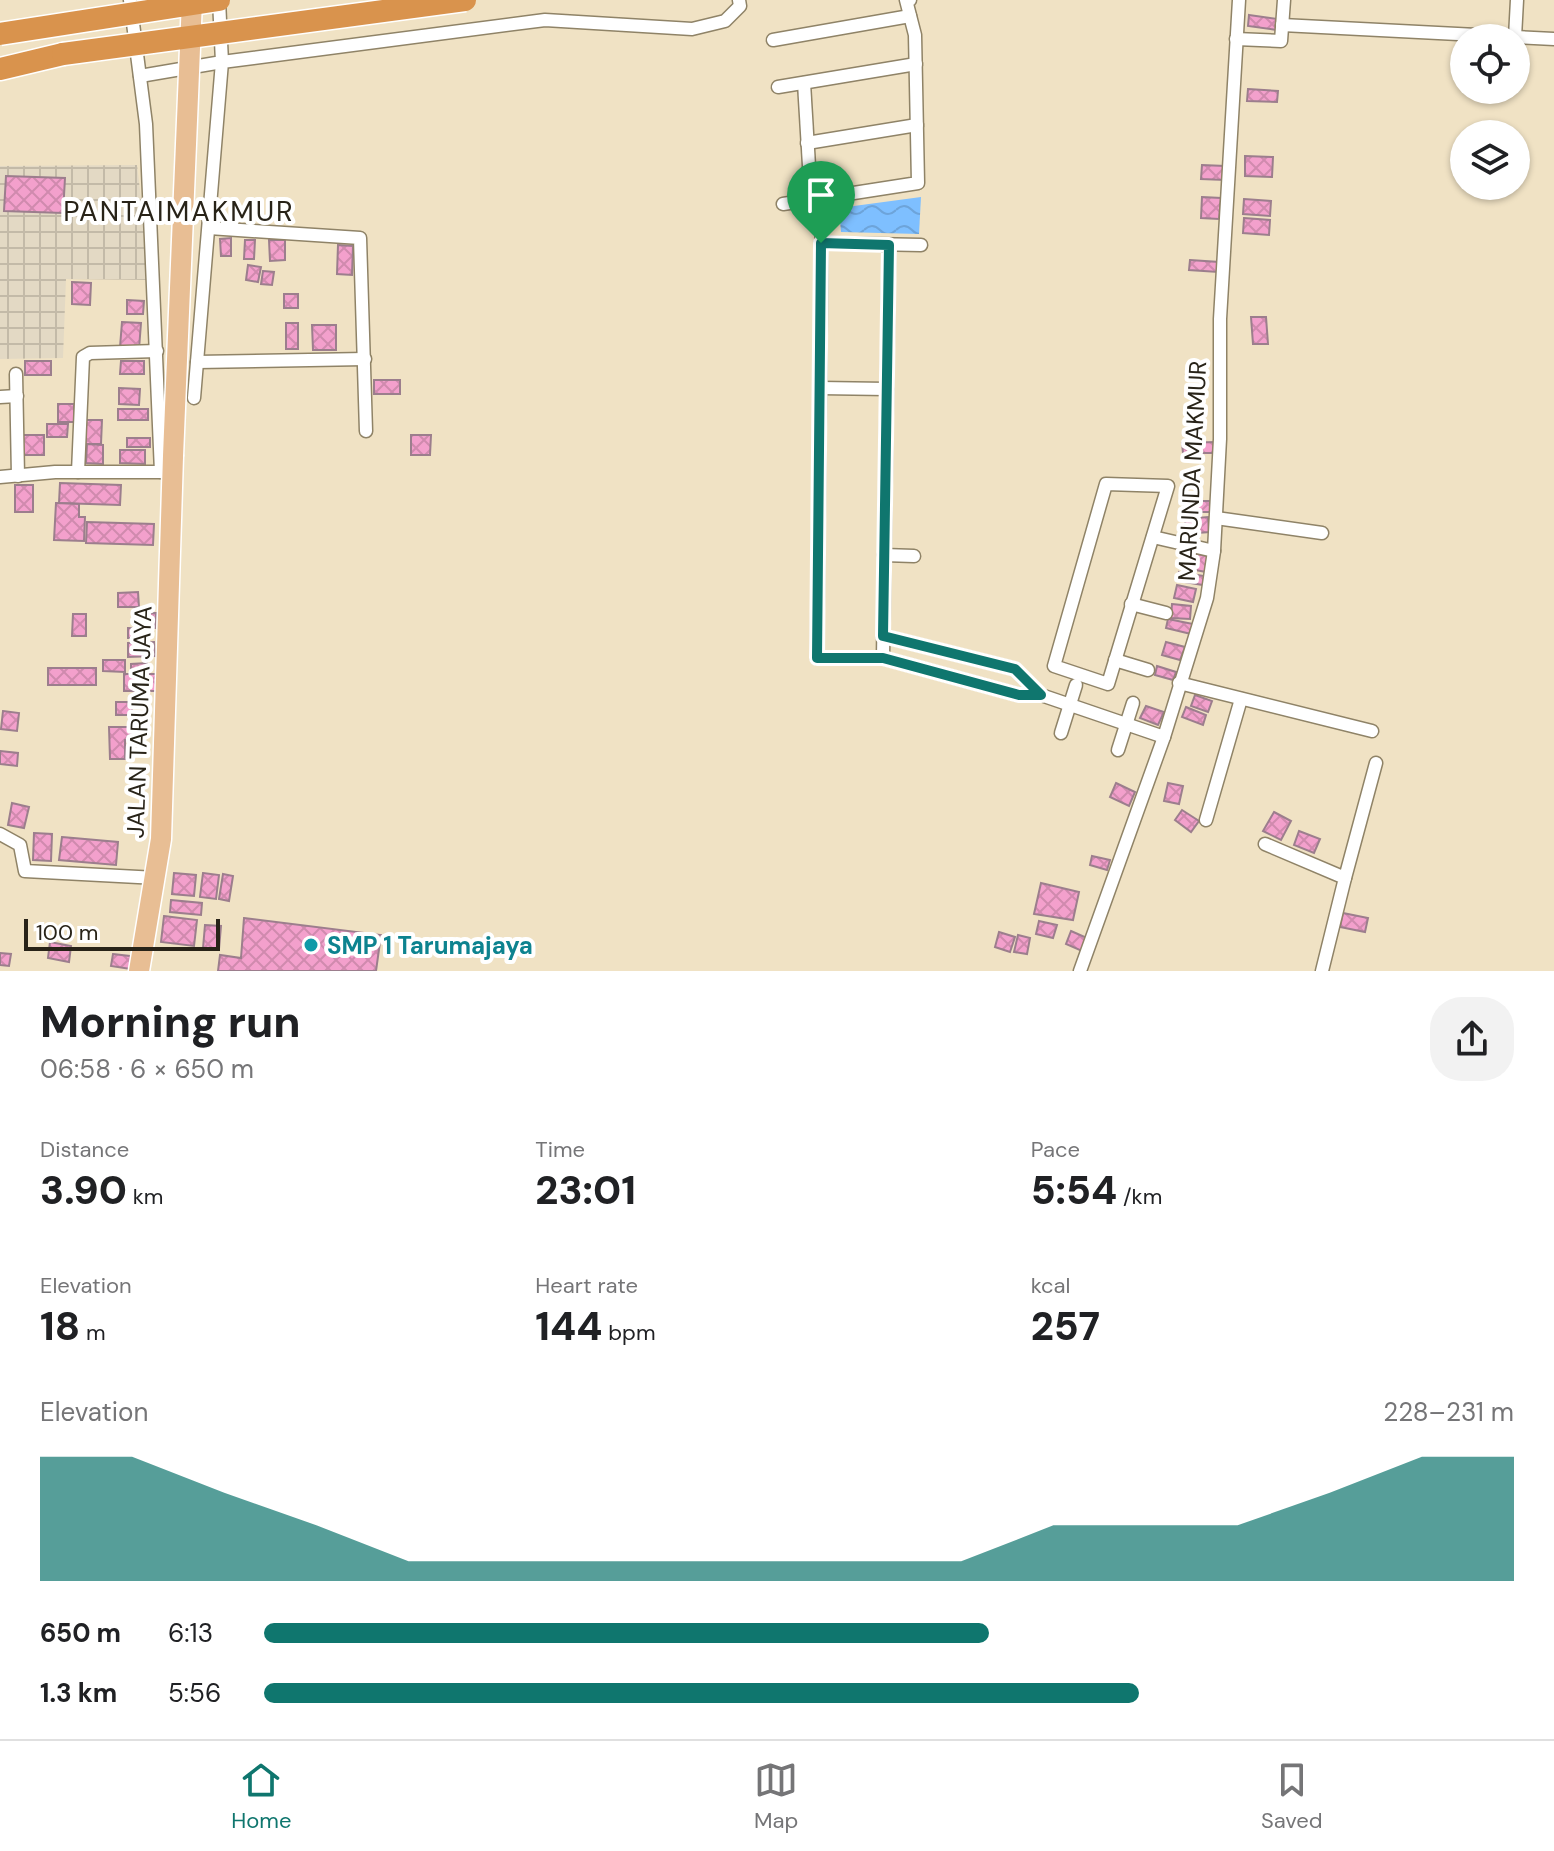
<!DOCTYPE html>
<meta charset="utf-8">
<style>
:root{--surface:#fff;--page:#f2f2f2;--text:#202124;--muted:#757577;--line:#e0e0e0;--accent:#0f766e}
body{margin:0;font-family:"DM Sans",sans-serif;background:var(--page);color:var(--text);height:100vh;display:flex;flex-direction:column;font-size:30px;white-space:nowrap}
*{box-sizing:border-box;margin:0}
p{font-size:26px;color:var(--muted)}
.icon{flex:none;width:44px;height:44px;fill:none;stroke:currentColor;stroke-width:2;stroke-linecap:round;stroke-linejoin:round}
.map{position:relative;height:971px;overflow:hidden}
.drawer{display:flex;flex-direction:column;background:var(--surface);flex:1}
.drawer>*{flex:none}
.controls{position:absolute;left:1450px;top:24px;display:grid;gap:16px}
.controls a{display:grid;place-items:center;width:80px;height:80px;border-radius:50%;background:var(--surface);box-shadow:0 2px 6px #0004;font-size:40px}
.scale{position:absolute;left:24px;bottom:20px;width:196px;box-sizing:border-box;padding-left:8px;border:4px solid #282318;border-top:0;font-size:22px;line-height:28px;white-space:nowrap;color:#282318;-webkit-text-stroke:6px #fff;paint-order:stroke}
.pin{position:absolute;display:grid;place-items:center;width:68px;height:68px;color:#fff;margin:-82px -34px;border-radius:50% 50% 50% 0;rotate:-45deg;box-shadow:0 0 8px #0007}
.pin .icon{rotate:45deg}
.round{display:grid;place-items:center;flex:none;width:84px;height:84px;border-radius:32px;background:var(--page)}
.summary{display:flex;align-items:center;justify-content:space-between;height:136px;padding:0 40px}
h1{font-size:44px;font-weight:800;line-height:60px}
.figures{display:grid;grid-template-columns:repeat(3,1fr);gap:12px;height:136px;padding:8px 40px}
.figures div{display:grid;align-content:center}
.figures b{font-size:40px;font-weight:800}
.figures small{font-size:22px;font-weight:400}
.figures p{font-size:22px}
.chart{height:224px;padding:16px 40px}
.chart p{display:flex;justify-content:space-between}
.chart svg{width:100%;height:144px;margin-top:8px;fill:var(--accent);opacity:.7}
ul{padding:0 40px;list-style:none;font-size:26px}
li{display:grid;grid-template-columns:128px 96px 1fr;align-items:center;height:60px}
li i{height:20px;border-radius:10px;background:var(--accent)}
.tab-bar{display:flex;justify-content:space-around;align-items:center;height:112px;border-top:2px solid var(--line);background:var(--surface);font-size:22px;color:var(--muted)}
.tab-bar a{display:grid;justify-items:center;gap:4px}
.tab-bar .selected{color:var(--accent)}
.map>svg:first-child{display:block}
.industrial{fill:url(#industrial-grid)}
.water{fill:url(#water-waves)}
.building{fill:url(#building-cross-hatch);stroke:#9c7e8d;stroke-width:2}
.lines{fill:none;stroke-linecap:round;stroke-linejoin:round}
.street-casing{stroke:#8f8367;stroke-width:15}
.primary-casing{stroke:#fff;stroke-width:23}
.highway-casing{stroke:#fff;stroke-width:25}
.street{stroke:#fff;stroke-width:12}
.primary{stroke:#e8be94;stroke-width:20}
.highway{stroke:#d9934d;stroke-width:22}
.primary-bridge-casing{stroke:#fff;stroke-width:23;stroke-linecap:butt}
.highway-bridge-casing{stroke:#fff;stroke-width:25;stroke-linecap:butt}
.primary-bridge{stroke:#e8be94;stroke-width:20}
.highway-bridge{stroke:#d9934d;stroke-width:22}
.route-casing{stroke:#fff;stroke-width:16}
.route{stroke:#0f766e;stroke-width:10}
.culture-dot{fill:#0f9aa8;stroke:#fff;stroke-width:3}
.labels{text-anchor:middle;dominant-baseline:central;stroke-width:8;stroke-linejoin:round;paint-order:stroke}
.street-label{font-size:24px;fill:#282318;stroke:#fff}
.culture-label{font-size:24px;font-weight:bold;fill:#0d838f;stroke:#fff;text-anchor:start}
.quarter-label{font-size:28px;letter-spacing:2px;fill:#282318;stroke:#fff}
</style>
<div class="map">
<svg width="1554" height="971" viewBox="0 0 1554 971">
<defs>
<pattern id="industrial-grid" width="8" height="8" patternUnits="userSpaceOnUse" patternTransform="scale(2)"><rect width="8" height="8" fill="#e3d9c4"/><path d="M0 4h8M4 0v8" fill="none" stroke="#c3baa8"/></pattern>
<pattern id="water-waves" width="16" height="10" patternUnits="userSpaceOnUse" patternTransform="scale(2)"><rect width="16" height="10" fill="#7ebfff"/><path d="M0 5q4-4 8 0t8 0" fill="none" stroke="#6da4da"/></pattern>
<pattern id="building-cross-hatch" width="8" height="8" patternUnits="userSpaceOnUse" patternTransform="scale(2)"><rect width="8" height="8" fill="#f3a0cc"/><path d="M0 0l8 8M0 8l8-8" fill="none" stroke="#d08aae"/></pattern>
</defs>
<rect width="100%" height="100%" fill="#f0e2c4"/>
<path class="industrial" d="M137,165L151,280L66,279L63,358L0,359V166Z"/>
<path class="water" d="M921,197L919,234L841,232L839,208Z"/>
<g class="building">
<path d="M1249,15L1278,19L1277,30L1248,26Z"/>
<path d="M1248,89L1278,91L1277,102L1247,101Z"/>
<path d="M1245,156L1273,157L1272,177L1245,176Z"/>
<path d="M1202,165L1225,166V180L1201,179Z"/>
<path d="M6,176L65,178L63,213L4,211Z"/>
<path d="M1202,197L1221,198L1219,219L1201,218Z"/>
<path d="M1244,199L1271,201L1270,216L1243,214Z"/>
<path d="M1244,218L1270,220L1269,235L1243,233Z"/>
<path d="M231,238V256H221L220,239Z"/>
<path d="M245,240H255L254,259H244Z"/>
<path d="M269,240H285V260L270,261Z"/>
<path d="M338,245L353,246L352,275L337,274Z"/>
<path d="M1190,260L1219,262L1218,272L1189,270Z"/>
<path d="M248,265L261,267L258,282L246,280Z"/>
<path d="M263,271L274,272L272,285L261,284Z"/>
<path d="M72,282L91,283L90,305L72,304Z"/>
<rect x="284" y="294" width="14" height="14"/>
<path d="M127,300L144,301L143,314H127Z"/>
<path d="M1251,317H1266L1268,344H1253Z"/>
<path d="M122,322L141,323L139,349L120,347Z"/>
<rect x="286" y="323" width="12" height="26"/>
<path d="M312,325H336V350H313Z"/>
<rect x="25" y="361" width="26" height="14"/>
<path d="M121,361H144V374H120Z"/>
<rect x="374" y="380" width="26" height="14"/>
<path d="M119,388L140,389L139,405L119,404Z"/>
<rect x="58" y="404" width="16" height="18"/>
<rect x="118" y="409" width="30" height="11"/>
<path d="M84,420H102L101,444H84Z"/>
<path d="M47,424H68L67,437H47Z"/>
<rect x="23" y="435" width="21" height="20"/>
<path d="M411,435H431L430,455H411Z"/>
<rect x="127" y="438" width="23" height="9"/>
<path d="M1215,442L1216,453H1183L1182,443Z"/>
<path d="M87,444L103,445V464L86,463Z"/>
<path d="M120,450H145V464L120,463Z"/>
<path d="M60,483L121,485L120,505L59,503Z"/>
<rect x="15" y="485" width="18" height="27"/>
<rect x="1188" y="501" width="22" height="11"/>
<path d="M56,503L79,504V517H85L84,541L54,540Z"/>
<path d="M1208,517L1209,532L1186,534L1185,519Z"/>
<path d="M87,522L154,524L153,545L86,543Z"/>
<path d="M1183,552L1209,556L1206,572L1180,567Z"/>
<path d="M1179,572L1204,576L1203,585L1178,581Z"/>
<path d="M1177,585L1196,589L1193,602L1174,598Z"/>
<path d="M138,592L139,607H118V593Z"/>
<path d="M1172,604L1191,606L1190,619L1171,618Z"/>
<path d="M135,613H156L155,628L135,627Z"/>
<path d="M73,614H86V636H72Z"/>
<path d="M1168,619L1193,624L1191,634L1166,628Z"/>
<path d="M128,628L144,629L143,638H128Z"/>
<path d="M154,642L155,656L128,657V643Z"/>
<path d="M1166,642L1185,647L1180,660L1162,655Z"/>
<path d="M103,660H125V672L103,671Z"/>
<path d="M147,663L148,670L131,671V664Z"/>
<path d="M1157,666L1176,672L1173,680L1155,675Z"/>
<rect x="48" y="668" width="48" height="17"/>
<rect x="124" y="674" width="39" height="17"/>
<path d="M1195,695L1212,701L1208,712L1191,706Z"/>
<rect x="116" y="702" width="16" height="13"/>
<path d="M1146,706L1164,712L1158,725L1140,718Z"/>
<path d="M1186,707L1206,715L1203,725L1182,717Z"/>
<path d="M3,711L19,713L17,731L1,729Z"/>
<path d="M109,727H141V740H125V759H110Z"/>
<path d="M0,751L18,753L17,766L0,764Z"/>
<path d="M1116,783L1135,792L1129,806L1110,797Z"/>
<path d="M1168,783L1183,786L1179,804L1164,801Z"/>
<path d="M12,803L29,807L24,828L8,825Z"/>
<path d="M1182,810L1199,821L1191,832L1175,820Z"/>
<path d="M1274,812L1291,821L1281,840L1263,831Z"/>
<path d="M1299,831L1320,839L1314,853L1294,845Z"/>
<path d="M34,833L52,834L51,861L33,860Z"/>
<path d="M62,837L118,842L116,865L59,860Z"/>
<path d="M1092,856L1110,860L1107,870L1090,865Z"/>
<path d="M174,873L196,875L194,896L172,894Z"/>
<path d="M203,873L219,875L216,899L200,897Z"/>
<path d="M223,874L233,876L229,901L219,899Z"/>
<path d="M1041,883L1079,892L1073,920L1034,914Z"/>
<path d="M171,900L202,903L201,915L170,912Z"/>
<path d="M1343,913L1368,918L1365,932L1340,927Z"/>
<path d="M164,916L197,920L194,946L161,942Z"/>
<path d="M244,918L381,935L376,971H218L220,955L241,958Z"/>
<path d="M1039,921L1057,925L1053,938L1036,934Z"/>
<path d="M205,925L221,926L219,949L203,948Z"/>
<path d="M1071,931L1087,938L1082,951L1066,944Z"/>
<path d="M999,932L1015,937L1010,952L995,947Z"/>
<path d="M1018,935L1030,938L1027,954L1014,952Z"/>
<path d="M50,942L71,946L69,962L48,958Z"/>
<path d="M0,953L11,954L9,966L0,965Z"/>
<path d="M113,954L138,957L137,970L111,966Z"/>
</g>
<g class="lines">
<defs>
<g id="street">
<path d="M130,0L146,124L161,472H172"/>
<path d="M1282,25L1554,39"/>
<path d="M1515,37L1517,0"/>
<path d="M1236,39L1281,41L1284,0"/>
<path d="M773,40L910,16"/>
<path d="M140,76L222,62L219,0"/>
<path d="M804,83L811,199"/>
<path d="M778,87L916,64"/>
<path d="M807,143L917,125"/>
<path d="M822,198L817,658H883L1019,695H1041L1164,737"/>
<path d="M783,204L918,183L915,35L906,0H910"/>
<path d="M209,228L360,238L366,431"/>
<path d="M821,243L921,245"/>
<path d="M197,362L365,359"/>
<path d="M16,374L18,476"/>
<path d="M820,388L887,389"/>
<path d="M0,397L17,396"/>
<path d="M194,398L222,62L545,20L692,29L725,21L740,6L739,0"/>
<path d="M78,472L83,357L90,353L157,351"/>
<path d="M0,477L55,472H161"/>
<path d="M1106,484L1168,486L1108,684L1054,666Z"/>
<path d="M1216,518L1322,533"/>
<path d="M1153,537L1214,551"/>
<path d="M884,555L914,556"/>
<path d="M1131,604L1166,613"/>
<path d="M883,636L1015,669L1041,695"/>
<path d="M883,658L889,245"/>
<path d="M1115,660L1148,670"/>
<path d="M1179,683L1372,731"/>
<path d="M1061,733L1076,685"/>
<path d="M1118,750L1133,703"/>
<path d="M1206,820L1241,699"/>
<path d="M0,834L20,845L25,871L157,878"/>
<path d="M1265,844L1345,878L1322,971"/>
<path d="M1345,878L1376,763"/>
<path d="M1080,971L1164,737L1207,598L1214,551L1220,439V319L1239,0"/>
</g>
<path id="primary" d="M139,971L161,839L173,456"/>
<path id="highway" d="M0,69L63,54"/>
</defs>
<use href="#street" class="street-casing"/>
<use href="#primary" class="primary-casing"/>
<use href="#highway" class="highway-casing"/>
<use href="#street" class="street"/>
<use href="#primary" class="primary"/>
<use href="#highway" class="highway"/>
<defs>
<path id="primary-bridge" d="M173,456L192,0"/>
<g id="highway-bridge">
<path d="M0,34L219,0"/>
<path d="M63,54L465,0"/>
</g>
</defs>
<use href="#primary-bridge" class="primary-bridge-casing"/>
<use href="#highway-bridge" class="highway-bridge-casing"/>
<use href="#primary-bridge" class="primary-bridge"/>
<use href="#highway-bridge" class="highway-bridge"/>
</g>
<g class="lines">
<defs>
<path id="route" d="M821,243L889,245L883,636L1015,669L1041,695H1019L883,658H817Z"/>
</defs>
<use href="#route" class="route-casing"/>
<use href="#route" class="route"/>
</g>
<circle class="culture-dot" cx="311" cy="945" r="8"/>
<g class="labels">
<g class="street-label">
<text transform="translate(1192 471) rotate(-87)">MARUNDA MAKMUR</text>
<text transform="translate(139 722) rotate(-88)">JALAN TARUMA JAYA</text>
</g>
<g class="culture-label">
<text x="327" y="945">SMP 1 Tarumajaya</text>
</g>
<g class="quarter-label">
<text x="179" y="211">PANTAIMAKMUR</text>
</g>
</g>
</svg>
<div class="controls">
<a><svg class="icon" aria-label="locate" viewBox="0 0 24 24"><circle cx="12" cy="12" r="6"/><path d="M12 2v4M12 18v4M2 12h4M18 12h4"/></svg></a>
<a><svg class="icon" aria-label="layers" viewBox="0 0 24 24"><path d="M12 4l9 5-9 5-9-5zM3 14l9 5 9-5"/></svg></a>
</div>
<div class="scale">100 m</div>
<div class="pin" style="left:821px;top:243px;background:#1e9e55"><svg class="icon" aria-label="arrive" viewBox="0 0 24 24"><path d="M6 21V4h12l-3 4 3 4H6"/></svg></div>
</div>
<section class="drawer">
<div class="summary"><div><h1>Morning run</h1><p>06:58 · 6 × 650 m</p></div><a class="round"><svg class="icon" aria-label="share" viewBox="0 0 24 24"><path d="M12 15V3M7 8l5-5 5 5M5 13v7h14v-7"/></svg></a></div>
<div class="figures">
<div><p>Distance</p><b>3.90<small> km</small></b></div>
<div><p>Time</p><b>23:01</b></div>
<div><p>Pace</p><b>5:54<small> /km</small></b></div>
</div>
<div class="figures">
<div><p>Elevation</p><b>18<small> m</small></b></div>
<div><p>Heart rate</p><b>144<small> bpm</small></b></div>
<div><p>kcal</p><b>257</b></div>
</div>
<div class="chart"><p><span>Elevation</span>228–231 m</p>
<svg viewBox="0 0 160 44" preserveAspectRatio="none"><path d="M0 44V6L10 6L20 17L30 27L40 38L50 38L60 38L70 38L80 38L90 38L100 38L110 27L120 27L130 27L140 17L150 6L160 6V44z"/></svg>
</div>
<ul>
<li><b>650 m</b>6:13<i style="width:58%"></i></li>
<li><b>1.3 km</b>5:56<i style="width:70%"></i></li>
</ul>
</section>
<nav class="tab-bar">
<a class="selected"><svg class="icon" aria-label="home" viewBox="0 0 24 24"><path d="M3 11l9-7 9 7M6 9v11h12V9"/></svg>Home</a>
<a><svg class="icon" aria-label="map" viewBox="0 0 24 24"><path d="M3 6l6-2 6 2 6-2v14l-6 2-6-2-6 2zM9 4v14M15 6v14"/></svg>Map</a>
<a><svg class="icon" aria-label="saved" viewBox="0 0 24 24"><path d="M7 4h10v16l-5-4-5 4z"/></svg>Saved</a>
</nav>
